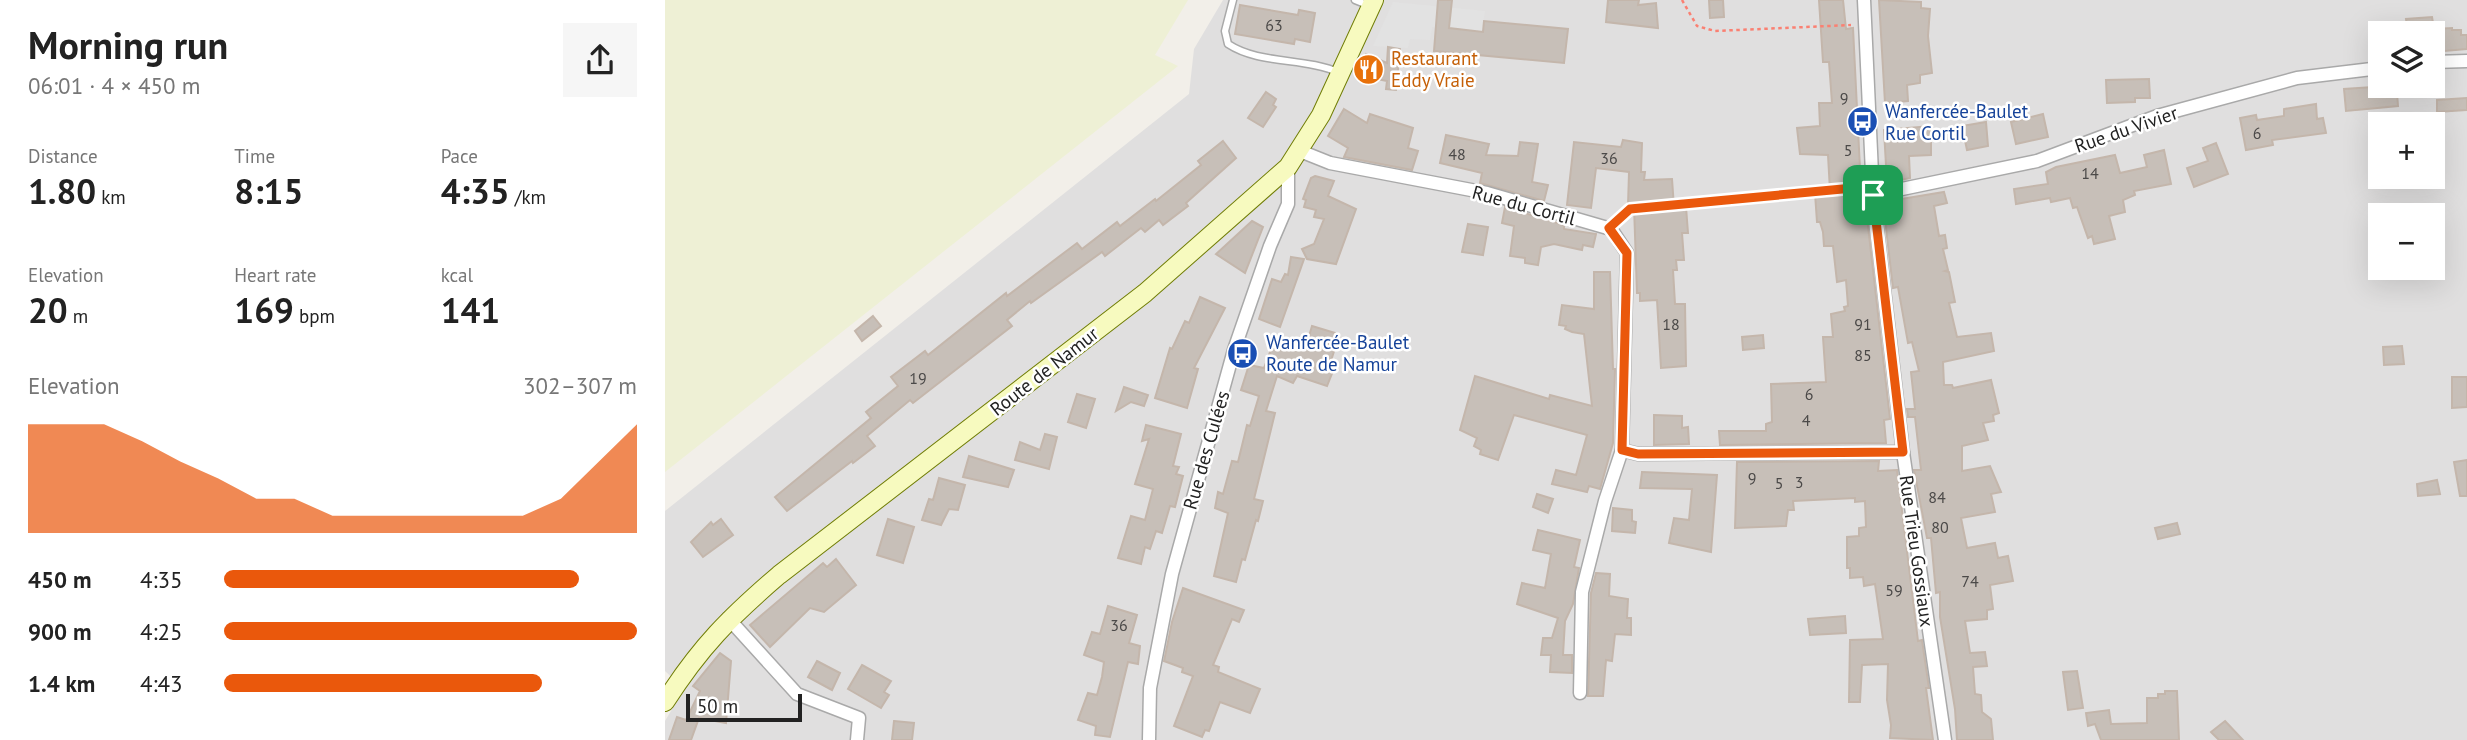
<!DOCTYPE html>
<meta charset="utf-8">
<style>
:root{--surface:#fff;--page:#f6f6f6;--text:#222;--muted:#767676;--accent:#ea580c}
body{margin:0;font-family:"PT Sans",sans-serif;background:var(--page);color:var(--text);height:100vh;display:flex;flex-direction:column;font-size:26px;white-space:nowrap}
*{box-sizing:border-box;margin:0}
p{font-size:23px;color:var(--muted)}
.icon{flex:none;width:38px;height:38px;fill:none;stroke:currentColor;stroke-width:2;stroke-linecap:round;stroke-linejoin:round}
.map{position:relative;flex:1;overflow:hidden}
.sheet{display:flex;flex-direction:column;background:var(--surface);width:665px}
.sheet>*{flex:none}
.controls{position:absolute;left:1703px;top:21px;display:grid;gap:14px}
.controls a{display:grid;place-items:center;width:77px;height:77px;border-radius:0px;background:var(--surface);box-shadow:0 7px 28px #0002;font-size:35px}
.scale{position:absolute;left:21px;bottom:18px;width:116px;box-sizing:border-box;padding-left:7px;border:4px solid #222;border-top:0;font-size:19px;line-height:24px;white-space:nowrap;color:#222;-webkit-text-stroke:5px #fff;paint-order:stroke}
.pin{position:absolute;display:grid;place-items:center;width:60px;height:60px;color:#fff;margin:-30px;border-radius:14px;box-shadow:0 4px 10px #0006}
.round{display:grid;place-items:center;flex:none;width:74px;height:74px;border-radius:0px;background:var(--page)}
.head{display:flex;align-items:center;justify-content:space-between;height:119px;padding:0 28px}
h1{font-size:38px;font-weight:700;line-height:52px}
.stats{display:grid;grid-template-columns:repeat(3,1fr);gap:10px;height:119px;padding:7px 28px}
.stats div{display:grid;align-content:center}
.stats b{font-size:35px;font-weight:700}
.stats small{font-size:19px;font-weight:400}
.stats p{font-size:19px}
.chart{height:196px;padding:14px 28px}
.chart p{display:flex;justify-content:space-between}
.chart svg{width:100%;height:126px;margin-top:7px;fill:var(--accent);opacity:.7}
ul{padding:0 28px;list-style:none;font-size:23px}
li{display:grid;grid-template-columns:112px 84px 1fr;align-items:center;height:52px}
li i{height:18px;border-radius:9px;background:var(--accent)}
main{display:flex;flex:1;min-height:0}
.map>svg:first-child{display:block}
.residential{fill:#e0dfdf;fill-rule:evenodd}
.farmland{fill:#eef0d5}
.parking{fill:#e2e2e2}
.building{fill:#c7bfb8;stroke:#c4b6ab;stroke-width:2}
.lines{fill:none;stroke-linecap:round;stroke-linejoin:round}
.lane-casing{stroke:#a9a9a9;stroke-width:9}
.street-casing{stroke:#a9a9a9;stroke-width:15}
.secondary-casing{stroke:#707d05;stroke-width:20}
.path{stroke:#fa8072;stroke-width:2.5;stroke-dasharray:3.5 3.5;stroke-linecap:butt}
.lane{stroke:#fff;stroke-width:6}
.street{stroke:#fff;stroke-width:12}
.secondary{stroke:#f7fabf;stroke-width:18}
.route-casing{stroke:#fff;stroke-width:14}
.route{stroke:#ea580c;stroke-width:9}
.labels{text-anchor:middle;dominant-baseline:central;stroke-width:5;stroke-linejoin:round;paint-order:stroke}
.number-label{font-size:16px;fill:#4b4948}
.food-label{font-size:19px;fill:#c56008;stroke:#fff;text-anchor:start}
.transit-label{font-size:19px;fill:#164399;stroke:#fff;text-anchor:start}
.street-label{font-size:19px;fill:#222;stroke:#fff}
</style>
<main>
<section class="sheet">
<div class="head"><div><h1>Morning run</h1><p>06:01 · 4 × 450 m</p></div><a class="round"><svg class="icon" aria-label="share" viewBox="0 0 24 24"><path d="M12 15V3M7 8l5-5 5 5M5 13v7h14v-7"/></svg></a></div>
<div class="stats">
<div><p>Distance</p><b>1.80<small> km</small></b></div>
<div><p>Time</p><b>8:15</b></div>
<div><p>Pace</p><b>4:35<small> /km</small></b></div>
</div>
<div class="stats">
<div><p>Elevation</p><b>20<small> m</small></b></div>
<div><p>Heart rate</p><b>169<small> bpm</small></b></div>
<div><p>kcal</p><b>141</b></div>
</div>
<div class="chart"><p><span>Elevation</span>302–307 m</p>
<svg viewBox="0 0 160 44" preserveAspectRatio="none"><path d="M0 44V6L10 6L20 6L30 12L40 19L50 25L60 32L70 32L80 38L90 38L100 38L110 38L120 38L130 38L140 32L150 19L160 6V44z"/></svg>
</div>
<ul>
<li><b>450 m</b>4:35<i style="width:86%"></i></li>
<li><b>900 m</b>4:25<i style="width:100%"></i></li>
<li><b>1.4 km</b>4:43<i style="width:77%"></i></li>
</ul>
</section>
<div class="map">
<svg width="1802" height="740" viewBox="0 0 1802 740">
<rect width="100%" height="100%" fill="#f2efe9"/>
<path class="residential" d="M558,0H1802V740H0V721L19,689L0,671V511L524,94L529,49ZM1715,33H1768V86H1715ZM1715,124H1768V177H1715ZM1715,215H1768V268H1715Z"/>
<path class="farmland" d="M0,0H523L490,55L513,66L0,472Z"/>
<path class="parking" d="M728,2L820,11L817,32L767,27L765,40L745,39L743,48L708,46Z"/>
<g class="building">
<path d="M773,0H787L784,28L818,32L819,21L903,29L899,63L769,51Z"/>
<path d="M943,0H974L973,5L991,3L993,28L941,22Z"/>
<path d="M1044,0H1058L1059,17L1045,18Z"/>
<path d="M1154,0H1178L1181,29L1188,28L1196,189L1199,191L1225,419L1219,420L1221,443L1055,445L1054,431H1101V424L1107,422L1106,384L1161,382L1158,337H1168L1166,314L1180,311L1179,307L1183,306L1181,280L1172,282L1168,246H1159L1158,232L1155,222H1152L1150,193L1165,191L1163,155L1135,154L1132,128L1155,126L1154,103H1167L1164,62H1158Z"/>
<path d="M1214,0L1256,2V8L1265,9L1263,36L1267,73L1255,75V83L1242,85L1243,101L1220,103Z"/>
<path d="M575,5L633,15L634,10L650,13L645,42L630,39L629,44L570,34Z"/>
<path d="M1767,17L1769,29L1787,28V30H1796V35H1802V49L1768,52V33H1743L1741,19Z"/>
<path d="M723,47L735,49L731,90L721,89L722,81L692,75L701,54L722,63Z"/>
<path d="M1484,79L1485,98H1470V102L1442,103L1441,80Z"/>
<path d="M1723,86V94L1732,93L1733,106L1681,111L1679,89Z"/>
<path d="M601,92L611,99L608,105L611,107L598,127L583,118Z"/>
<path d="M1802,98V110L1772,112V100Z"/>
<path d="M1651,104L1652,119L1658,118L1661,133L1607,140L1608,145L1581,150L1575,118L1591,115L1592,120L1619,116V109Z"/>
<path d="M679,109L702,123L705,114L748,128L743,148L753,151L747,170L679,157L683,148L663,136Z"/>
<path d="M1378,114L1383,137L1351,144L1346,122Z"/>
<path d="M1321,122L1323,146L1302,150L1297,126Z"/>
<path d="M1266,126V155L1244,156L1245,178L1222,183L1219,130Z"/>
<path d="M781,135L824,144L821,155L853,156L855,142L873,144L867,182L883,185L879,201L815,183L817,173L775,163Z"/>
<path d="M958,140L977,143L976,172H980L979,180L1007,179L1009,207H1021L1023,233H1017L1019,260H1011L1012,270H1008L1010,304H1020L1021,366L996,368L992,300L975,301V293H972L969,206H963L964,172L931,168L926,208L902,205L909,142L956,147Z"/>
<path d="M558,141L571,158L521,203L523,206L498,225L494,220L480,232L476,228L440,256L437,252L366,303L365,301L342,320L347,326L248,403L245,400L202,436L210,446L188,463L187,461L122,511L110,497L206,418L201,412L233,386L226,377L260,351L263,355L341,293L342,296L412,243L417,249L452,222L455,226L490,199L491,201L536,165L533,161Z"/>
<path d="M1551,143L1563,174L1529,187L1522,168L1543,161L1538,148Z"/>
<path d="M1499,150L1506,184L1469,191L1470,195L1458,200L1460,212L1444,216L1450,239L1429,244L1427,236L1423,238L1412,207L1408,208L1405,198L1386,202L1385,198L1351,204L1349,189L1383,184L1381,172L1391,167L1450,155L1455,173L1482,167L1479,155Z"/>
<path d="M650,176L669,181L663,196L691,209L671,264L642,259L637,249L649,244L659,219L649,217L651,210L639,207L641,200L638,199L646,178Z"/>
<path d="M1279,192L1282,203L1269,206L1274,236L1280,235L1282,248L1278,249L1283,270L1280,271L1284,272L1290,302L1284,303L1292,337L1326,333L1329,351L1278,362L1279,385H1287L1288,388L1326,380L1334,413L1328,415L1329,421L1318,423L1323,440L1297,446V471L1325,466L1336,492L1326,494L1330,512L1296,518L1302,548L1330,543L1333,558L1343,556L1348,581L1325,585L1328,609L1322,610V619L1300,621L1305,653L1320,652L1322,666L1308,667L1310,694L1316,695L1317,712L1326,719L1328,740H1292L1290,709L1275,617V592L1271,593L1266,538H1262L1249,470H1256L1250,417H1243L1242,409H1250L1246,372L1254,371L1247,342L1243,343L1233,287L1228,288L1218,202Z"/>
<path d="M840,207L899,225V229L931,234L928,247L918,245L917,250L889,244L876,247L873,265L860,263V258L845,256L849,226L837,223Z"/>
<path d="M587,221L598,227L580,273L551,254Z"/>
<path d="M803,224L823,227L818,255L797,252Z"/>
<path d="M626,257L639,259L615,327L594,319L607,279L616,282L620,274L623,275Z"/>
<path d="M929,272H945L948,369H950L948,443L935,489L924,486L922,492L887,484L891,470L911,475L922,435L849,415L833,460L815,454L816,450L809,446L812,438L795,430L810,376L884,399L885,395L927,406L919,334L907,332L900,329L901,326L894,325L897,305L929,309Z"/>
<path d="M535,297L560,308L529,368L533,369L522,408L490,398L505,348L507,349L520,321L524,323Z"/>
<path d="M208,316L216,326L197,341L190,331Z"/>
<path d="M647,326L670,333L667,343L671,345L664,367L668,371L662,386L632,376L628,383L612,376L601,411L610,413L589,499L598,501L593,521L591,520L580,560L577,559L571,582L549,576L563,513L550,508L553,492L558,494L567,461L573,462L582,425L585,426L594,396L576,390L584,365L599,368L610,339L640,350Z"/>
<path d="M1098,335L1099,348L1078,350L1077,337Z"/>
<path d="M1737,346L1739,364L1719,365L1718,347Z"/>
<path d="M1787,377H1802V407L1787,408Z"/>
<path d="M459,387L483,395L479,406L466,402L451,411Z"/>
<path d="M412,394L430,399L421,428L403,422Z"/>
<path d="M989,415L1017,416V428L1023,427L1024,444L989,445Z"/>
<path d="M481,425L516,434L508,466L514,467L511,474L518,476L510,507L505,506L497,533L491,531L485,549L480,547L476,564L453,558L466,516L480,520L488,489L470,484L484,439L477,441Z"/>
<path d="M380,434L392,437L384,469L350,460L355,442L375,450Z"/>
<path d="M304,456L349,470L343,487L298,477Z"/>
<path d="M1802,460V496H1795L1789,462Z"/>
<path d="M1214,461L1213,471L1232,470L1253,641L1257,640L1264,688H1261L1268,740L1225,738L1226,725L1222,700L1223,664L1197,665L1195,702H1184L1185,640L1218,639L1210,584L1199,586L1198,577L1185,578V568H1182V537L1194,536V528L1201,527L1200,501L1190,502V498L1128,501L1129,510H1123L1121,526L1070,528L1072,462Z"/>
<path d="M977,472L1052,475L1046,552L1004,543L1009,518L1024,520L1027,489L975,488Z"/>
<path d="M274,478L300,485L293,510L284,509L276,525L257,520L264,499L268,500Z"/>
<path d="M1772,480L1775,494L1753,496L1752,484Z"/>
<path d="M872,494L888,499L883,513L868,507Z"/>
<path d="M948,508L967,510V521L971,522L970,533L947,531Z"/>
<path d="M56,519L68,535L38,557L26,542L46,522L48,525Z"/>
<path d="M223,519L249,527L238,563L212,555Z"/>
<path d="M1512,523L1515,534L1493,539L1490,528Z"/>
<path d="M873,530L915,540L909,567L914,568L908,604L900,621L898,655H907V673L885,672L886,655H876L878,638H887L893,618L852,604L857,583L880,588L886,554L868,550Z"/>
<path d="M171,559L191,585L159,612L145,608L105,647L85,625L158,563L162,567Z"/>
<path d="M931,573L945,574L944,596L963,599L962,618H966V635L950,634L947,661L941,660L938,696H923L926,593Z"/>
<path d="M518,588L579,610L574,622L567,619L548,665L554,667L553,672L595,689L585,713L555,702L544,731L540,730L537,737L509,726L528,676L517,672L518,668L499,661L507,622Z"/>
<path d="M443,606L472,615L464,643L475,646L473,664L463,662L445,737L430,735L431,726L413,720L423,693L432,695L437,677L439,662L419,655L427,632L435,634Z"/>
<path d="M1180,616L1181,633L1145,635L1143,619Z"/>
<path d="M55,653L66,661L61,723L34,718L26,740H4L12,717L21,720L35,691L28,686Z"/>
<path d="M152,661L175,673L167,690L143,677Z"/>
<path d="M197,665L226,681L219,692L224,695L216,708L183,689Z"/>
<path d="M1412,671L1418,708L1403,710L1398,672Z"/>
<path d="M1500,691H1512L1514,740H1436L1430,724L1423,726L1421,713L1444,710L1446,724L1482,723V698H1493V694H1500Z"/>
<path d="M229,721L249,723L247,740H227Z"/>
<path d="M1560,721L1578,740H1554L1546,732Z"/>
</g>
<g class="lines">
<defs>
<g id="lane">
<path d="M568,0L560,31L563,44C595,65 640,57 675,73"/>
<path d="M690,0L705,6"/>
</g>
<g id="street">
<path d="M1199,0L1208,195L1238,452L1280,740"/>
<path d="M1768,62L1802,61"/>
<path d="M635,151L665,163L822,193L946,229L962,253L957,450L973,454L1238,452"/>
<path d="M1208,195L1372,161L1492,116L1632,78L1715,68"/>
<path d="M63,618L132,694L194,718L192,740"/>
<path d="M915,693L917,592L940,501L957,450"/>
<path d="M484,740L485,688L507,574L569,350L605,246L623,204V167"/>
</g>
<path id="secondary" d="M0,702C35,647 65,617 114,575L480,293L623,167L656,115L709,0"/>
</defs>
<use href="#lane" class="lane-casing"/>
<use href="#street" class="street-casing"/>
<use href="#secondary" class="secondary-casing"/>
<g class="path">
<path d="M1017,0L1032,26L1050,31L1186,25"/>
<path d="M953,220L965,209L1193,187"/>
</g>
<use href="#lane" class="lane"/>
<use href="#street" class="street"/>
<use href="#secondary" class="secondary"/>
</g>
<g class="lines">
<defs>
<path id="route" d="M1199,187L1208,195L1238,452L973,454L957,450L962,253L944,228L965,209Z"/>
</defs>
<use href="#route" class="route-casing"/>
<use href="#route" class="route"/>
</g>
<defs>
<symbol id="restaurant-disc" viewBox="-11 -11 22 22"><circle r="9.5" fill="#e8710a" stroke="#fff"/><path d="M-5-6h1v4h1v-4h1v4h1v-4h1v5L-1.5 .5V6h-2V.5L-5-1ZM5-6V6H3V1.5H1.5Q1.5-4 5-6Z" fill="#fff"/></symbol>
<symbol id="bus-disc" viewBox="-11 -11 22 22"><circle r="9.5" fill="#1a4fb4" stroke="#fff"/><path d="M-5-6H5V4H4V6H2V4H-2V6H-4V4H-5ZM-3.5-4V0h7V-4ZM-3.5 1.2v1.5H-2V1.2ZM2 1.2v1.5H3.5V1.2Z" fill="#fff"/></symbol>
</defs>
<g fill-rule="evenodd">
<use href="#restaurant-disc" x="686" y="52" width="35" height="35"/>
<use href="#bus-disc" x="1180" y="104" width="35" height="35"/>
<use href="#bus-disc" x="560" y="336" width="35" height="35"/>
</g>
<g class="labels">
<g class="number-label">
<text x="609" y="25">63</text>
<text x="1179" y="98">9</text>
<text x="1592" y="133">6</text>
<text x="1183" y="150">5</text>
<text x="792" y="154">48</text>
<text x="944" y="158">36</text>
<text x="1425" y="173">14</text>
<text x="1006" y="324">18</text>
<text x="1198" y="324">91</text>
<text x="1198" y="355">85</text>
<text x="253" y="378">19</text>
<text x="1144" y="394">6</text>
<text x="1141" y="420">4</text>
<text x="1087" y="478">9</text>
<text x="1134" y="482">3</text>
<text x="1114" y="483">5</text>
<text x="1272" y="497">84</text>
<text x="1275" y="527">80</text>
<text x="1305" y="581">74</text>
<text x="1229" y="590">59</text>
<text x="454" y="625">36</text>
</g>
<g class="food-label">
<text x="726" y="58">Restaurant<tspan x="726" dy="22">Eddy Vraie</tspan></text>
</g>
<g class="transit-label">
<text x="1220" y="111">Wanfercée-Baulet<tspan x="1220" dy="22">Rue Cortil</tspan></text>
<text x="601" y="342">Wanfercée-Baulet<tspan x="601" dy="22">Route de Namur</tspan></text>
</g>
<g class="street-label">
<text transform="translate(1461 129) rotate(-19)">Rue du Vivier</text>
<text transform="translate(859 205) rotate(15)">Rue du Cortil</text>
<text transform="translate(379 371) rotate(-38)">Route de Namur</text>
<text transform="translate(541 450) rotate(-74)">Rue des Culées</text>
<text transform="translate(1252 551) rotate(82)">Rue Trieu Gossiaux</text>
</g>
</g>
</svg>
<div class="controls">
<a><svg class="icon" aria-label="layers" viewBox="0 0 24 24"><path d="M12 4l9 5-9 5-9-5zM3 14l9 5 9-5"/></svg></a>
<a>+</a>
<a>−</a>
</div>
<div class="scale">50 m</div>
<div class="pin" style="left:1208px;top:195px;background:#1e9e55"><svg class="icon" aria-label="arrive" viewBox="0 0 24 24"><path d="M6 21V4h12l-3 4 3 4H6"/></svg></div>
</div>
</main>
